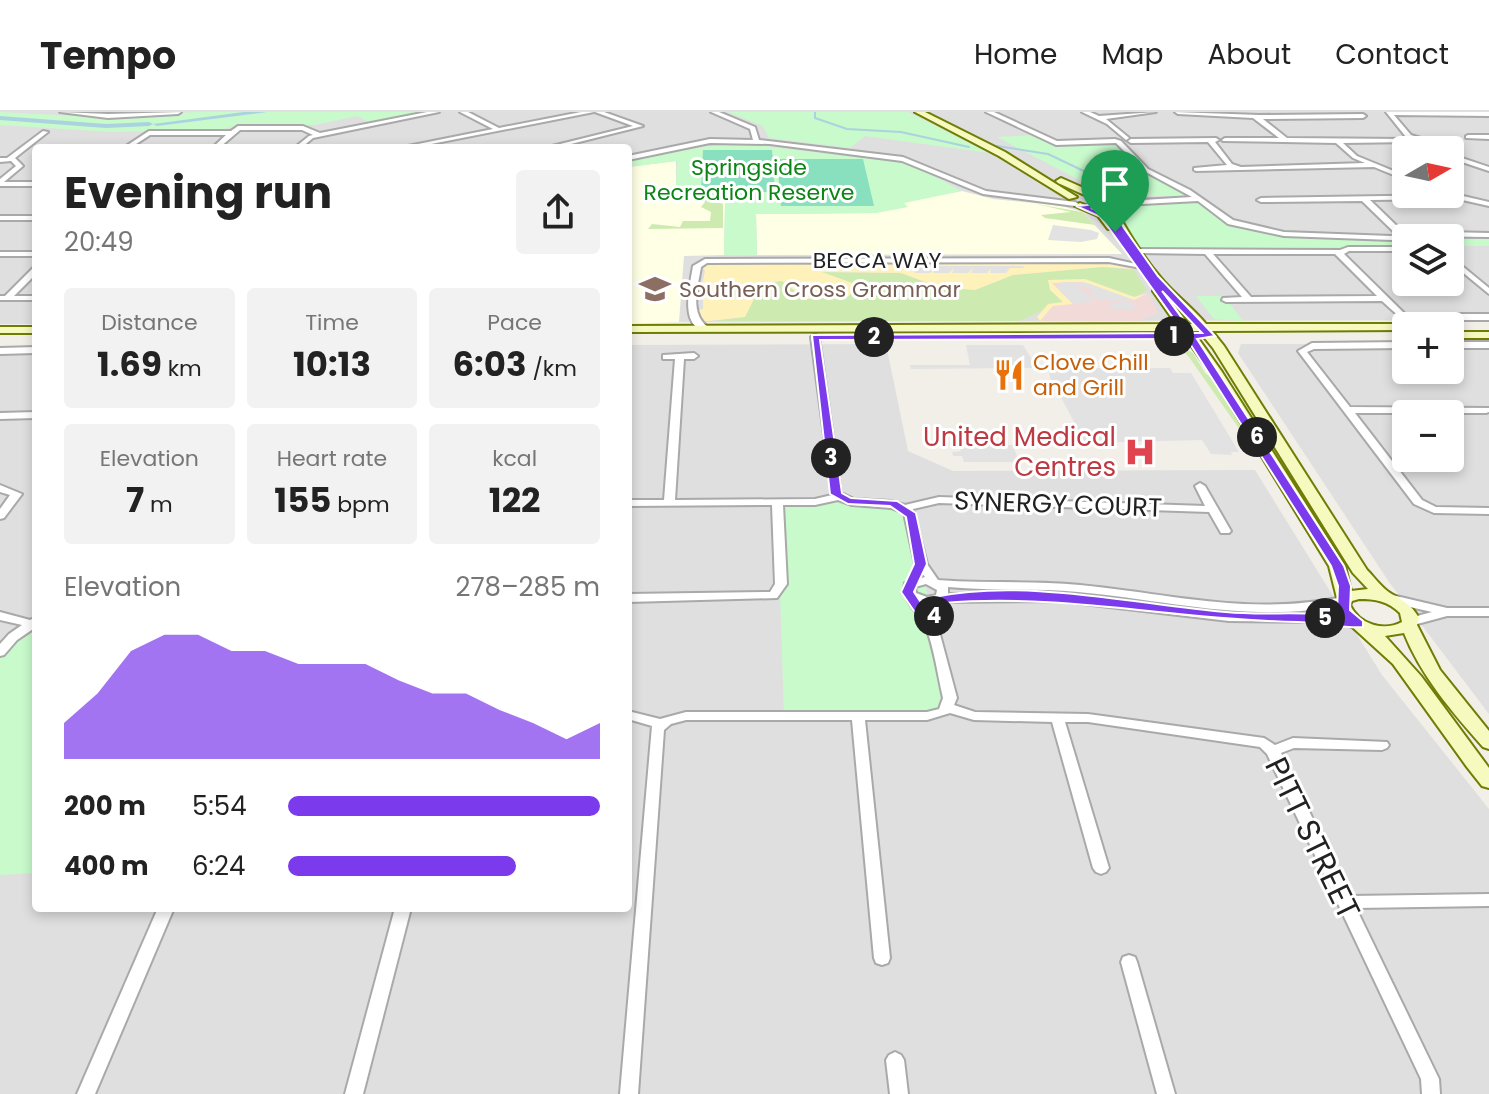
<!DOCTYPE html>
<meta charset="utf-8">
<style>
:root{--surface:#fff;--page:#f2f2f2;--text:#222;--muted:#767676;--line:#e0e0e0;--accent:#7c3aed}
body{margin:0;font-family:Poppins,sans-serif;background:var(--page);color:var(--text);height:100vh;display:flex;flex-direction:column;font-size:30px;white-space:nowrap}
*{box-sizing:border-box;margin:0}
p{font-size:26px;color:var(--muted)}
.icon{flex:none;width:44px;height:44px;fill:none;stroke:currentColor;stroke-width:2;stroke-linecap:round;stroke-linejoin:round}
.map{position:relative;flex:1;overflow:hidden}
.side{position:absolute;left:32px;top:32px;width:600px;height:768px;display:flex;flex-direction:column;background:var(--surface);border-radius:8px;box-shadow:0 4px 12px #0003}
.side>*{flex:none}
.needle{width:52px;rotate:81deg}
.buttons{position:absolute;left:1392px;top:24px;display:grid;gap:16px}
.buttons a{display:grid;place-items:center;width:72px;height:72px;border-radius:8px;background:var(--surface);box-shadow:0 4px 12px #0003;font-size:40px}
.pin{position:absolute;display:grid;place-items:center;width:68px;height:68px;color:#fff;margin:-82px -34px;border-radius:50% 50% 50% 0;rotate:-45deg;box-shadow:0 0 8px #0007}
.pin .icon{rotate:45deg}
.km{position:absolute;width:40px;height:40px;margin:-20px;border-radius:50%;background:#222;color:#fff;font-size:22px;line-height:40px;text-align:center}
.round{display:grid;place-items:center;flex:none;width:84px;height:84px;border-radius:8px;background:var(--page)}
.head{display:flex;align-items:center;justify-content:space-between;height:136px;padding:0 32px}
h1{font-size:44px;font-weight:700;line-height:60px}
.figures{display:grid;grid-template-columns:repeat(3,1fr);gap:12px;height:136px;padding:8px 32px}
.figures div{display:grid;align-content:center;border-radius:8px;background:var(--page);text-align:center}
.figures b{font-size:34px;font-weight:700}
.figures small{font-size:22px;font-weight:400}
.figures p{font-size:22px}
.chart{height:224px;padding:16px 32px}
.chart p{display:flex;justify-content:space-between}
.chart svg{width:100%;height:144px;margin-top:8px;fill:var(--accent);opacity:.7}
ul{padding:0 32px;list-style:none;font-size:26px}
li{display:grid;grid-template-columns:128px 96px 1fr;align-items:center;height:60px}
li i{height:20px;border-radius:10px;background:var(--accent)}
header{display:flex;align-items:center;gap:48px;box-sizing:border-box;height:112px;padding:0 40px;background:var(--surface);border-bottom:2px solid var(--line)}
header strong{font-size:38px}
nav{display:flex;gap:44px;margin-inline-start:auto;font-size:28px}
.map>svg:first-child{display:block}
.residential{fill:#e0dfdf;fill-rule:evenodd}
.commercial{fill:#f2dad9}
.education{fill:#ffffe5}
.grass{fill:#cdebb0}
.sand{fill:#fff1ba}
.park{fill:#c8facc}
.pitch{fill:#88e0be}
.parking{fill:#e2e2e2}
.lines{fill:none;stroke-linecap:round;stroke-linejoin:round}
.stream{stroke:#aad3df;stroke-width:2}
.canal{fill:#aad3df;fill-rule:evenodd}
.street-casing{stroke:#a9a9a9;stroke-width:4}
.secondary-casing{stroke:#707d05;stroke-width:4}
.street{fill:#fff;fill-rule:evenodd}
.secondary{fill:#f7fabf;fill-rule:evenodd}
.route{fill:#7c3aed;stroke:#fff;stroke-width:2;fill-rule:evenodd}
.labels{text-anchor:middle;dominant-baseline:central;stroke-width:6;stroke-linejoin:round;paint-order:stroke}
.far-park-label{font-size:22px;fill:#0c8416;stroke:#fff}
.far-street-label{font-size:22px;fill:#222;stroke:#fff}
.far-education-label{font-size:22px;fill:#785e54;stroke:#fff;text-anchor:start}
.far-food-label{font-size:22px;fill:#c56008;stroke:#fff;text-anchor:start}
.health-label{font-size:26px;fill:#be3a42;stroke:#fff;text-anchor:end}
.street-label{font-size:26px;fill:#222;stroke:#fff}
.near-street-label{font-size:32px;fill:#222;stroke:#fff}
</style>
<header>
<strong>Tempo</strong>
<nav><a>Home</a><a>Map</a><a>About</a><a>Contact</a></nav>
</header>
<div class="map">
<svg width="1489" height="982" viewBox="0 0 1489 982">
<rect width="100%" height="100%" fill="#f2efe9"/>
<g class="residential">
<path d="M0,0H1489V208L628,210V36H36V212H0ZM1406,38H1450V82H1406ZM1406,126H1450V170H1406Z"/>
<path d="M1450,231H1489V602L1389,470L1238,241L1241,232H1406V258H1450ZM1406,302H1450V346H1406Z"/>
<path d="M886,232L908,339L953,359L1255,358L1382,563L1489,697V982H0V236H36V796H628V233Z"/>
</g>
<path class="commercial" d="M1083,170L1134,188L1148,181L1158,201L1139,209H1040L1053,194L1051,171Z"/>
<g class="education">
<path d="M676,49V73L725,91L724,143L684,144L679,210L628,212V55Z"/>
<path d="M962,79L993,87L1062,94L1082,100L1122,142L757,143L756,102L874,101L906,95L903,91L913,87Z"/>
</g>
<g class="grass">
<path d="M685,76L723,92V116L648,117L652,112L680,115L683,109H710L711,100L701,95L705,90L697,83L688,84Z"/>
<path d="M1036,92L1082,100L1095,113L1045,106L1041,103L1071,100Z"/>
<path d="M1102,155L1134,158L1147,178L1135,185L1085,167L1048,168L1064,190C1045,193 1036,205 1017,209H714L744,205L754,186L716,187L719,175L782,169L806,187L854,172L818,160L901,161L939,175L975,178L1013,163Z"/>
<path d="M1175,231L1193,241L1205,261L1244,289L1263,318H1240L1189,245Z"/>
</g>
<g class="sand">
<path d="M1111,150L1132,152L1135,157L1102,155L1013,163L975,178L939,175L901,161L822,160L855,172L849,184L806,187L782,169L720,175L717,187L755,185L745,205L699,210V198L703,197V183L700,182L705,159L702,154L708,151Z"/>
<path d="M1085,167L1134,185L1148,181L1134,188L1083,170L1052,171L1073,192L1053,194L1040,209L1037,205L1048,192L1063,190L1050,178L1048,168Z"/>
</g>
<g class="park">
<path d="M0,0L114,6L195,0H423L370,11L358,4L314,13H242L220,18L111,20L0,13Z"/>
<path d="M728,0H908L989,41L865,24L850,36L769,26L763,14Z"/>
<path d="M1035,23L1058,34L1086,30L1117,31L1148,63L1189,84H1110L997,25Z"/>
<path d="M738,31L898,50L915,54L962,79L904,91L908,95L876,101L756,102L757,143H724L725,91L676,73L677,49L628,55V50L684,37Z"/>
<path d="M1127,90L1197,91L1230,111L1276,123L1393,128L1406,125H1489V134H1450V126H1406V135L1145,137L1138,133L1114,96Z"/>
<path d="M1196,184H1224L1243,209L1214,207Z"/>
<path d="M839,385L892,391L909,399L950,586L927,604L784,603L777,390Z"/>
<path d="M36,511V761L0,763V544L19,521Z"/>
</g>
<g class="pitch">
<path d="M703,38H772L775,80H701Z"/>
<path d="M777,47H863L874,94H781Z"/>
</g>
<g class="parking">
<path d="M1053,113L1091,118L1099,121L1097,127L1081,130L1048,128Z"/>
<path d="M910,154H1023L1024,156H1010L1006,161H990L991,156L987,161H971L973,156L968,161H952L954,156L949,161H933L936,156L930,161H914L918,157Z"/>
<path d="M1061,170L1087,171L1134,188L1126,191H1132L1135,197H1112L1110,192L1125,191L1099,187L1089,183L1094,179L1081,174L1068,176H1080L1094,189L1073,192L1055,174H1062Z"/>
<path d="M966,233H1023L1035,252L1033,256L911,257L910,253H970Z"/>
<path d="M1048,256H1170L1173,261H1191L1239,340H1231L1232,343L1211,342L1202,328L1085,331L1062,287L1054,282Z"/>
<path d="M959,333H1013L1019,350H964L962,344H953L952,340L961,339Z"/>
</g>
<g class="lines">
<g class="stream">
<path d="M815,0V6L847,17L901,20L969,35"/>
<path d="M997,34L1048,42L1128,80"/>
</g>
<g class="canal">
<path d="M244,0H267L157,14L153,12Z"/>
<path d="M0,4L106,12L149,10L153,12L149,14L106,16L0,8Z"/>
</g>
<defs>
<g id="street">
<path d="M60,0L108,2L181,0L178,2L108,6Z"/>
<path d="M427,0H439L313,26L301,36H294L309,24L313,23L302,18H240L219,36H212L226,23H150L130,36H123L149,19H231L238,14H303L320,21Z"/>
<path d="M460,0H468L499,16L581,0H594L411,36H398L493,17Z"/>
<path d="M595,0H604L643,14L555,36H544L633,14Z"/>
<path d="M711,0H719L755,15L759,28L903,45L986,79L1075,90L1079,92L1075,94L983,82L902,49L770,32L710,31L628,48V44L710,27L753,28L750,17Z"/>
<path d="M986,0H994L1057,29L1115,27L1121,29L1148,57L1190,78L1233,108L1284,120L1391,124L1396,122L1362,89L1261,90L1257,88L1261,86L1451,83L1450,77L1463,84L1489,90V94L1458,87L1370,88L1402,119L1489,121V125L1403,124L1392,128L1284,124L1228,112L1198,89L1105,94V90H1108L1192,85L1144,59L1116,31L1056,33Z"/>
<path d="M1082,0H1090L1099,4L1156,0L1106,7L1128,25L1129,26L1126,28L1107,12Z"/>
<path d="M1175,0L1259,3L1363,2L1366,4L1363,6L1263,7L1287,26L1404,27L1406,25L1386,0H1489V4L1394,3L1411,23L1427,28V30L1425,31L1439,38H1430L1414,30L1343,31L1357,44L1406,64V68L1374,55L1196,59L1194,58V56L1227,53L1208,30L1131,31L1128,29L1131,27L1216,26L1219,28L1215,30L1232,52L1241,55L1365,51L1353,46L1336,31L1223,29L1222,28L1225,26H1279L1253,6L1178,2Z"/>
<path d="M43,19L48,20L15,46L23,54L4,70H36V74H0V67L16,54L11,49L0,50V46H7Z"/>
<path d="M1468,23H1489V27L1466,26V24Z"/>
<path d="M1450,42L1489,55V59L1450,46Z"/>
<rect x="0" y="104" width="36" height="4"/>
<path d="M1348,135H1406V139H1349L1344,142L1405,202H1489V208H1403L1382,189L1226,190L1222,188L1223,186L1242,185L1205,142L1138,141L1134,139L1138,137L1340,138ZM1213,142H1335L1377,184L1251,185Z"/>
<rect x="0" y="140" width="36" height="4"/>
<path d="M1450,144L1489,176V182L1450,150Z"/>
<path d="M1109,146L1145,154L1141,156L1109,150L707,151L701,155C698,175 689,201 708,215V219C678,217 690,173 693,154L705,147Z"/>
<path d="M33,156H36V162L14,184H36V188H0V184H5Z"/>
<path d="M815,222L819,225L841,381L854,387L891,389L905,393L939,385L1205,394L1195,374L1200,371L1205,374L1231,419L1229,421H1221L1209,400L939,391L913,397L927,452L938,468C985,472 1033,468 1080,473C1172,482 1250,504 1343,485L1347,486L1349,489L1347,492C1256,513 1168,488 1078,480C1034,476 991,479 948,475V482L1058,481L1229,501L1328,502L1362,509L1364,512L1362,515L1358,516L1328,510L1229,509L1058,489L941,490L922,492L938,515L957,586L954,593L975,600L1088,602L1264,626L1275,633L1293,626L1387,630L1389,633L1387,636L1382,638L1294,636L1281,641L1350,784L1489,782V794L1356,796L1439,967L1440,982H1422L1421,967L1267,642L1260,635L1088,610H1065L1109,756L1106,760L1101,762L1096,760L1093,756L1052,610L974,608L950,601L927,608H865L890,846L888,851L882,853L876,851L874,846L852,608H686L671,612L664,618L638,982H620L652,614L628,607V599L660,607L686,600H927L939,597L943,586C938,565 934,535 926,516C919,500 901,489 905,471L925,465L915,452L904,401L891,396L852,393L838,388L815,393H783L787,472L777,486L628,490V482L770,480L775,472L772,393L628,394V388H664L675,247H663V243L694,241L698,244L694,247H684L675,388L815,387L832,383L811,225ZM926,472L937,478L936,483L927,485L916,481L915,475Z"/>
<path d="M1406,230V236L1314,237L1307,240L1350,295L1489,296V300L1486,301H1355L1422,388L1436,395L1489,396V402L1434,401L1414,392L1298,239L1312,231Z"/>
<rect x="1450" y="230" width="39" height="6"/>
<path d="M36,235V241L0,242V236Z"/>
<path d="M36,300V306L0,307V301Z"/>
<path d="M0,373L22,382L4,406L0,407V397L10,383L0,380Z"/>
<path d="M1392,483L1447,496H1489V504H1447L1410,514L1406,513L1404,510L1406,507L1432,500L1388,490L1386,487Z"/>
<path d="M0,500L30,508L36,505V515L17,528L4,543L0,544V532L9,522L22,513L0,508Z"/>
<path d="M158,796H174L95,982H77Z"/>
<path d="M395,796H411L363,982H345Z"/>
<path d="M1129,843L1135,845L1137,850L1175,982H1157L1121,850L1123,845Z"/>
<path d="M895,940L901,943L904,948L908,982H890L886,948L889,943Z"/>
</g>
<g id="secondary">
<path d="M915,0H925L1005,40L1077,85L1069,87L999,44Z"/>
<path d="M1061,66L1095,81L1097,83L1089,85L1058,71L1056,69Z"/>
<path d="M1105,90H1111C1126,116 1141,143 1161,166C1174,182 1192,195 1206,212H1406L1411,214H1406V218L1212,219L1224,234L1367,458C1374,465 1382,476 1390,481C1403,489 1411,492 1419,506L1417,513L1440,558L1489,619V637L1483,635C1453,601 1421,564 1404,521L1385,524L1421,564L1489,656V676L1482,674L1467,655L1393,552L1338,502L1334,493L1337,486L1329,454L1210,260L1181,219L628,220V214L1176,212L1153,179L1158,176L1115,116L1108,117L1098,104L1075,94L1080,91L1104,100L1112,110L1103,92ZM1167,183L1194,212H1188ZM1193,219H1199L1213,236L1353,461L1368,477L1351,479L1345,454L1222,260ZM1359,487C1375,487 1388,489 1400,501L1402,510C1383,520 1359,512 1350,493L1352,489Z"/>
<rect x="0" y="215" width="36" height="6"/>
<rect x="1450" y="220" width="39" height="6"/>
</g>
</defs>
<use href="#street" class="street-casing"/>
<use href="#secondary" class="secondary-casing"/>
<use href="#street" class="street"/>
<use href="#secondary" class="secondary"/>
</g>
<path class="route" d="M1110,91L1124,116L1158,164L1215,224L1197,227L1344,454L1351,474L1350,498L1363,509V515C1348,517 1316,510 1297,510C1178,508 1062,481 944,491L938,515L932,519L927,518L901,480L914,452L906,405L890,394L848,392L830,382L812,223L1184,221L1101,105L1076,94ZM1105,95L1113,111L1107,102L1091,96ZM1162,179L1202,221H1193ZM1187,227L1331,454L1338,474L1337,500L1342,505C1304,498 1265,504 1226,500C1135,492 1024,466 934,485L928,501L914,480L927,452L916,401L897,389L851,386L842,381L820,228Z"/>
<defs>
<symbol id="school-bare" viewBox="-9 -9 18 18"><path d="M0-5L7-2L0 1L-7-2ZM-4 1L0 2.5L4 1V4Q0 6-4 4Z" fill="#8d6e63" stroke="#fff" stroke-width="2.5" paint-order="stroke"/></symbol>
<symbol id="restaurant-bare" viewBox="-9 -9 18 18"><path d="M-5-6h1v4h1v-4h1v4h1v-4h1v5L-1.5 .5V6h-2V.5L-5-1ZM5-6V6H3V1.5H1.5Q1.5-4 5-6Z" fill="#e8710a" stroke="#fff" stroke-width="2.5" paint-order="stroke"/></symbol>
<symbol id="hospital-bare" viewBox="-9 -9 18 18"><path d="M-5-5h3v3.5h4V-5h3V5h-3V1.5h-4V5h-3Z" fill="#e0444e" stroke="#fff" stroke-width="2.5" paint-order="stroke"/></symbol>
</defs>
<g fill-rule="evenodd">
<use href="#school-bare" x="633" y="155" width="44" height="44"/>
<use href="#restaurant-bare" x="987" y="241" width="44" height="44"/>
<use href="#hospital-bare" x="1118" y="318" width="44" height="44"/>
</g>
<g class="labels">
<g class="far-park-label">
<text x="749" y="55">Springside<tspan x="749" dy="25">Recreation Reserve</tspan></text>
</g>
<g class="far-street-label">
<text x="877" y="148">BECCA WAY</text>
</g>
<g class="far-education-label">
<text x="679" y="177">Southern Cross Grammar</text>
</g>
<g class="far-food-label">
<text x="1033" y="250">Clove Chill<tspan x="1033" dy="25">and Grill</tspan></text>
</g>
<g class="health-label">
<text x="1116" y="325">United Medical<tspan x="1116" dy="30">Centres</tspan></text>
</g>
<g class="street-label">
<text transform="translate(1058 392) rotate(2)">SYNERGY COURT</text>
</g>
<g class="near-street-label">
<text transform="translate(1313 726) rotate(64)">PITT STREET</text>
</g>
</g>
</svg>
<div class="buttons">
<a><svg class="needle" viewBox="-14 -14 28 28"><path d="M0-13l5 13h-10z" fill="#e53935"/><path d="M0 13l5-13h-10z" fill="#767676"/></svg></a>
<a><svg class="icon" aria-label="layers" viewBox="0 0 24 24"><path d="M12 4l9 5-9 5-9-5zM3 14l9 5 9-5"/></svg></a>
<a>+</a>
<a>−</a>
</div>
<div class="pin" style="left:1115px;top:120px;background:#1e9e55"><svg class="icon" aria-label="arrive" viewBox="0 0 24 24"><path d="M6 21V4h12l-3 4 3 4H6"/></svg></div>
<b class="km" style="left:1174px;top:224px">1</b>
<b class="km" style="left:874px;top:225px">2</b>
<b class="km" style="left:831px;top:346px">3</b>
<b class="km" style="left:934px;top:504px">4</b>
<b class="km" style="left:1325px;top:506px">5</b>
<b class="km" style="left:1257px;top:325px">6</b>
<section class="side">
<div class="head"><div><h1>Evening run</h1><p>20:49</p></div><a class="round"><svg class="icon" aria-label="share" viewBox="0 0 24 24"><path d="M12 15V3M7 8l5-5 5 5M5 13v7h14v-7"/></svg></a></div>
<div class="figures">
<div><p>Distance</p><b>1.69<small> km</small></b></div>
<div><p>Time</p><b>10:13</b></div>
<div><p>Pace</p><b>6:03<small> /km</small></b></div>
</div>
<div class="figures">
<div><p>Elevation</p><b>7<small> m</small></b></div>
<div><p>Heart rate</p><b>155<small> bpm</small></b></div>
<div><p>kcal</p><b>122</b></div>
</div>
<div class="chart"><p><span>Elevation</span>278–285 m</p>
<svg viewBox="0 0 160 44" preserveAspectRatio="none"><path d="M0 44V33L10 24L20 11L30 6L40 6L50 11L60 11L70 15L80 15L90 15L100 20L110 24L120 24L130 29L140 33L150 38L160 33V44z"/></svg>
</div>
<ul>
<li><b>200 m</b>5:54<i style="width:100%"></i></li>
<li><b>400 m</b>6:24<i style="width:73%"></i></li>
</ul>
</section>
</div>
